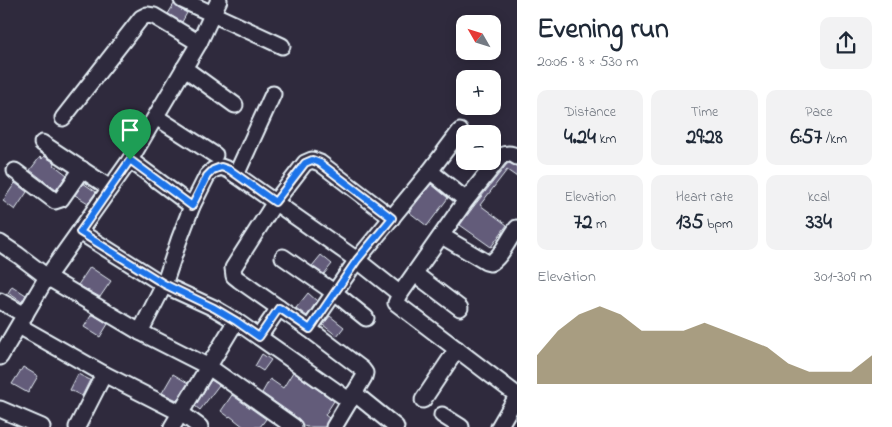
<!DOCTYPE html>
<meta charset="utf-8">
<style>
:root{--surface:#fff;--page:#f2f2f3;--text:#1f2937;--muted:#747a83;--accent:#84754c}
body{margin:0;font-family:"Indie Flower",sans-serif;background:var(--page);color:var(--text);height:100vh;display:flex;flex-direction:column;font-size:19px;white-space:nowrap}
*{box-sizing:border-box;margin:0}
p{font-size:16px;color:var(--muted)}
.icon{flex:none;width:28px;height:28px;fill:none;stroke:currentColor;stroke-width:2;stroke-linecap:round;stroke-linejoin:round}
.map{position:relative;flex:1;overflow:hidden}
.sheet{display:flex;flex-direction:column;background:var(--surface);width:375px}
.sheet>*{flex:none}
.needle{width:32px;rotate:309deg}
.tools{position:absolute;left:456px;top:15px;display:grid;gap:10px}
.tools a{display:grid;place-items:center;width:45px;height:45px;border-radius:10px;background:var(--surface);box-shadow:0 2px 12px #0003;font-size:25px}
.pin{position:absolute;display:grid;place-items:center;width:42px;height:42px;color:#fff;margin:-51px -21px;border-radius:50% 50% 50% 0;rotate:-45deg;box-shadow:0 0 5px #0007}
.pin .icon{rotate:45deg}
.round{display:grid;place-items:center;flex:none;width:52px;height:52px;border-radius:10px;background:var(--page)}
.summary{display:flex;align-items:center;justify-content:space-between;height:85px;padding:0 20px}
h1{font-size:28px;font-weight:700;line-height:38px}
.metrics{display:grid;grid-template-columns:repeat(3,1fr);gap:8px;height:85px;padding:5px 20px}
.metrics div{display:grid;align-content:center;border-radius:10px;background:var(--page);text-align:center}
.metrics b{font-size:21px;font-weight:700}
.metrics small{font-size:14px;font-weight:400}
.metrics p{font-size:14px}
.chart{height:140px;padding:10px 20px}
.chart p{display:flex;justify-content:space-between}
.chart svg{width:100%;height:90px;margin-top:5px;fill:var(--accent);opacity:.7}
main{display:flex;flex:1;min-height:0}
.map>svg:first-child{display:block}
.building{fill:#645c7a;stroke:#e8f1f8}
.lines{fill:none;stroke-linecap:round;stroke-linejoin:round}
.minor-casing{stroke:#e8f1f8;stroke-width:19}
.minor{stroke:#2f2a3d;stroke-width:15}
.route-casing{stroke:#fff;stroke-width:10}
.route{stroke:#1a73e8;stroke-width:6}
</style>
<main>
<div class="map">
<svg width="517" height="427" viewBox="0 0 517 427">
<rect width="100%" height="100%" fill="#2f2a3d"/>
<filter id="ink" filterUnits="userSpaceOnUse"><feTurbulence type="fractalNoise" baseFrequency=".02" numOctaves="2"/><feDisplacementMap in="SourceGraphic" scale="10" xChannelSelector="R" yChannelSelector="G"/><feConvolveMatrix kernelMatrix="1 2 1 2 8 2 1 2 1" color-interpolation-filters="sRGB"/></filter>
<g filter="url(#ink)">
<g class="building">
<path d="M174,4L178,8L187,13L182,22L168,14Z"/>
<path d="M44,156L55,163L54,165L67,175L56,190L30,170L40,157L42,159Z"/>
<path d="M509,163L517,166V177L507,170L480,205L507,225L491,247L460,225L474,206L507,164Z"/>
<path d="M15,183L27,192L15,210L3,201Z"/>
<path d="M83,183L96,192L88,203L75,195Z"/>
<path d="M431,184L448,198L427,226L409,212Z"/>
<path d="M321,255L332,264L324,274L312,266Z"/>
<path d="M90,267L111,281L100,297L78,285Z"/>
<path d="M12,286L26,295L22,302L8,293Z"/>
<path d="M308,293L317,301L307,316L296,308Z"/>
<path d="M92,314L108,324L100,337L84,327Z"/>
<path d="M330,316L344,327L337,336L323,325Z"/>
<path d="M262,354L271,360L263,371L255,366Z"/>
<path d="M23,367L38,376L28,393L12,384Z"/>
<path d="M293,372L334,401L325,415L329,418L325,427H306L303,425L299,419L262,393L270,379L283,388Z"/>
<path d="M78,374L90,380L82,396L70,390Z"/>
<path d="M173,374L188,383L177,400L162,393Z"/>
<path d="M211,380L219,385L200,410L195,406Z"/>
<path d="M232,395L266,419L260,427H244L230,416L229,417L221,411Z"/>
</g>
<g class="lines">
<defs>
<g id="minor">
<path d="M182,0L282,46"/>
<path d="M184,68L235,105"/>
<path d="M156,117L215,155"/>
<path d="M63,118L141,18L147,15L154,16L199,43"/>
<path d="M42,143L110,188"/>
<path d="M130,160L192,206"/>
<path d="M15,171L55,201L61,199L82,169"/>
<path d="M430,171L466,200"/>
<path d="M236,175L273,94"/>
<path d="M80,232L164,285L214,308L236,321L350,401"/>
<path d="M442,236L486,262L490,263C501,258 509,238 517,228"/>
<path d="M0,243L18,255L47,277L140,332L209,367L294,427"/>
<path d="M283,257L335,293L366,318"/>
<path d="M415,274L460,308"/>
<path d="M400,294L466,200L501,156C507,153 511,153 517,157"/>
<path d="M0,301L25,315"/>
<path d="M19,326L104,374L181,413L200,427"/>
<path d="M309,329L357,260L400,294L396,303L517,395"/>
<path d="M140,332L164,285L179,240L192,206L207,176L213,170L221,167L229,170L357,260L430,171L460,131"/>
<path d="M259,337L279,308"/>
<path d="M0,357L47,277L130,160L199,43L219,0"/>
<path d="M354,393L396,427"/>
<path d="M423,400L457,349"/>
<path d="M0,409L42,427"/>
<path d="M442,415L461,427"/>
<path d="M77,427L104,374"/>
<path d="M172,427L236,321"/>
<path d="M334,427L364,377L365,373L362,369L309,329L239,280L234,276L233,268L275,202L305,163L312,160L320,163L392,218"/>
<path d="M499,427L517,396"/>
</g>
</defs>
<use href="#minor" class="minor-casing"/>
<use href="#minor" class="minor"/>
</g>
</g>
<g class="lines" filter="url(#ink)">
<defs>
<path id="route" d="M130,160L192,206L207,176L213,170L221,167L230,170L275,202L305,163L312,160L320,163L392,218L357,260L310,329L279,308L259,337L236,321L214,308L164,284L80,232Z"/>
</defs>
<use href="#route" class="route-casing"/>
<use href="#route" class="route"/>
</g>
</svg>
<div class="tools">
<a><svg class="needle" viewBox="-14 -14 28 28"><path d="M0-13l5 13h-10z" fill="#e53935"/><path d="M0 13l5-13h-10z" fill="#747a83"/></svg></a>
<a>+</a>
<a>−</a>
</div>
<div class="pin" style="left:130px;top:160px;background:#1e9e55"><svg class="icon" aria-label="arrive" viewBox="0 0 24 24"><path d="M6 21V4h12l-3 4 3 4H6"/></svg></div>
</div>
<section class="sheet">
<div class="summary"><div><h1>Evening run</h1><p>20:06 · 8 × 530 m</p></div><a class="round"><svg class="icon" aria-label="share" viewBox="0 0 24 24"><path d="M12 15V3M7 8l5-5 5 5M5 13v7h14v-7"/></svg></a></div>
<div class="metrics">
<div><p>Distance</p><b>4.24<small> km</small></b></div>
<div><p>Time</p><b>29:28</b></div>
<div><p>Pace</p><b>6:57<small> /km</small></b></div>
</div>
<div class="metrics">
<div><p>Elevation</p><b>72<small> m</small></b></div>
<div><p>Heart rate</p><b>135<small> bpm</small></b></div>
<div><p>kcal</p><b>334</b></div>
</div>
<div class="chart"><p><span>Elevation</span>301–309 m</p>
<svg viewBox="0 0 160 44" preserveAspectRatio="none"><path d="M0 44V30L10 18L20 10L30 6L40 10L50 18L60 18L70 18L80 14L90 18L100 22L110 26L120 34L130 38L140 38L150 38L160 30V44z"/></svg>
</div>
</section>
</main>
